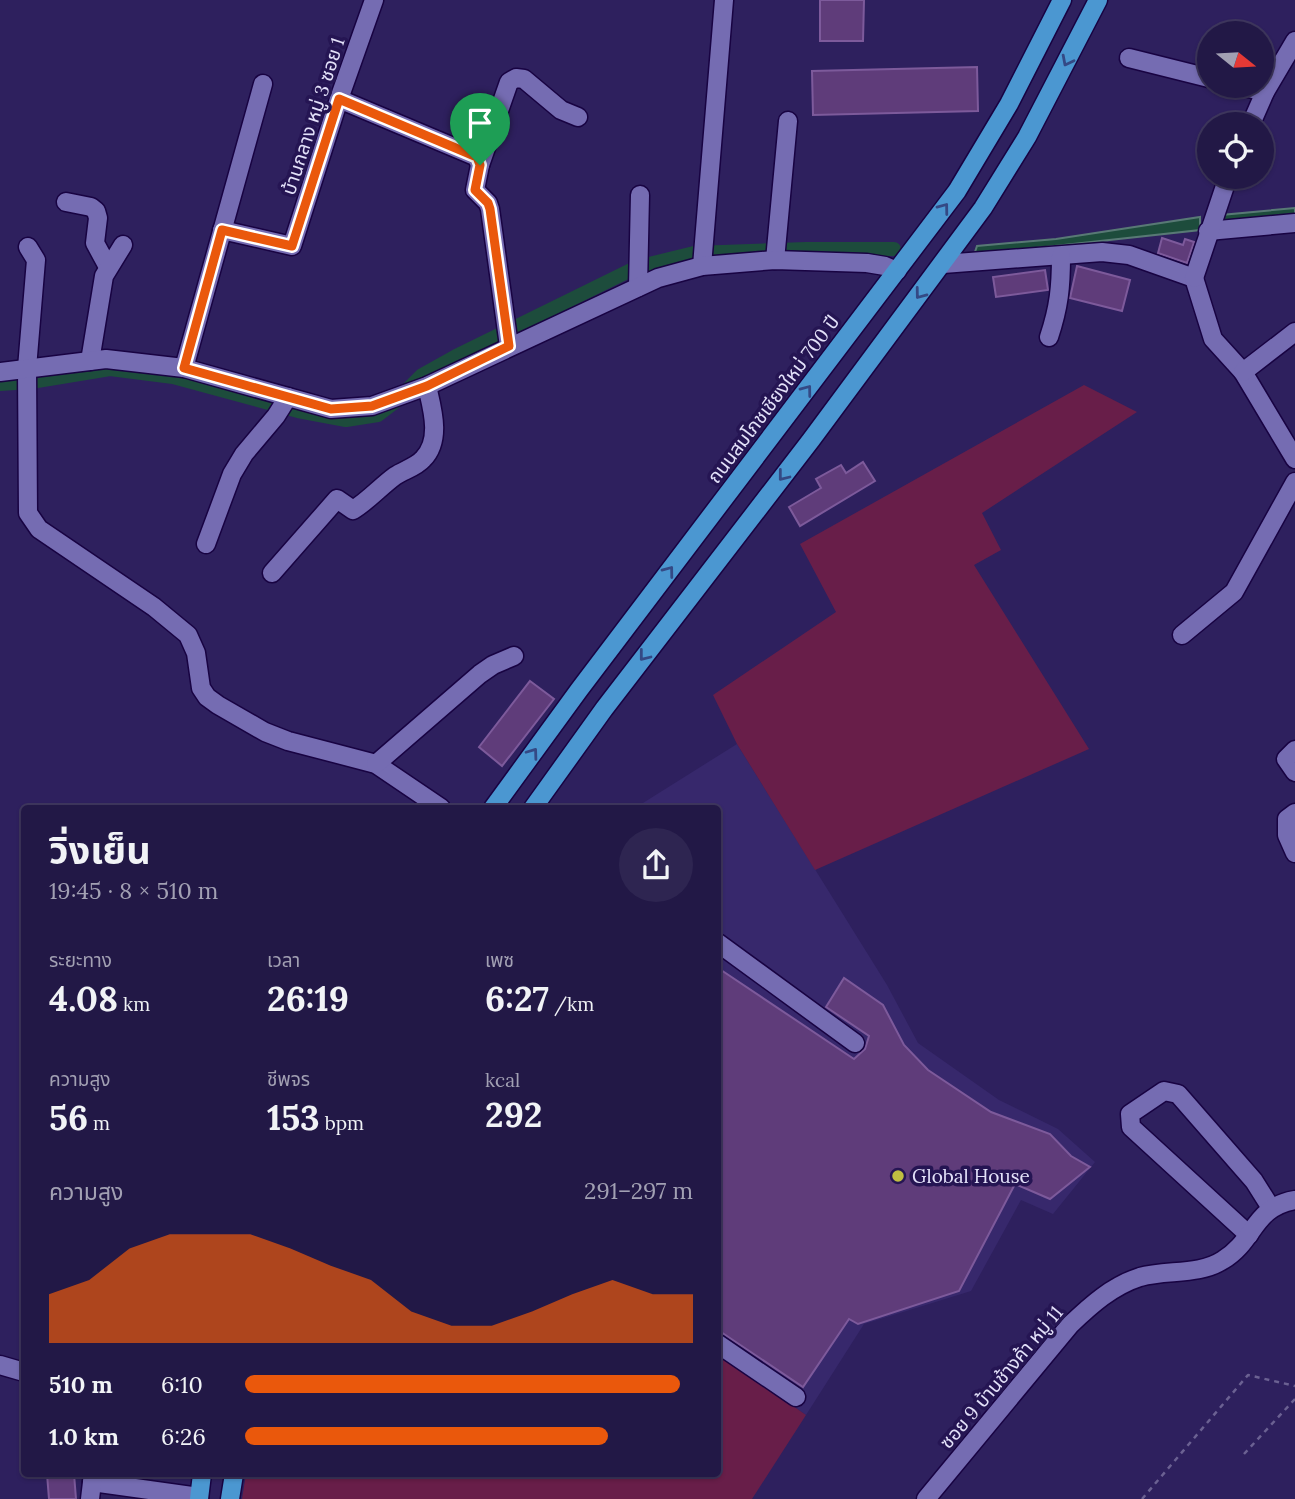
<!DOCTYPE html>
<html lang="th">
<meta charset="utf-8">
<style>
:root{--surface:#221846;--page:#2e2551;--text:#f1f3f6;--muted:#a2a0b3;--line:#3f375f;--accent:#ea580c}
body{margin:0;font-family:Lora,"Noto Sans Thai",serif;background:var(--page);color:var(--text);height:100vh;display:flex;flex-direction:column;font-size:26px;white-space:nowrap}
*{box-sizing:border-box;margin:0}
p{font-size:23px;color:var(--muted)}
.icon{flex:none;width:38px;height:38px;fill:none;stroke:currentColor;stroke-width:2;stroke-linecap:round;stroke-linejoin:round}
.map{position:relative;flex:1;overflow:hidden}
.sheet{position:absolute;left:21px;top:805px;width:700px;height:672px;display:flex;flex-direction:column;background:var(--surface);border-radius:7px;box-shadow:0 2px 5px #0004,0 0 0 2px var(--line)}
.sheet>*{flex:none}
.needle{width:46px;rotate:108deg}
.controls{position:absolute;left:1197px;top:21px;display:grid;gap:14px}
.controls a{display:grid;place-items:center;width:77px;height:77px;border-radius:50%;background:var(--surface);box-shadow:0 2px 5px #0004,0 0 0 2px var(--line);font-size:35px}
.pin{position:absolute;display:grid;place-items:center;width:60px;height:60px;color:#fff;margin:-72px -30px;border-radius:50% 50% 50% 0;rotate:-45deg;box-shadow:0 0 7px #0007}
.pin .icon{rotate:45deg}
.round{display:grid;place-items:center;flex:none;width:74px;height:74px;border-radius:37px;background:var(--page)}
.headline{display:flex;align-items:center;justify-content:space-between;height:119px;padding:0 28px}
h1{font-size:38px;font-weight:700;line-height:52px}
.metrics{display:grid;grid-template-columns:repeat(3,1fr);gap:10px;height:119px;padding:7px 28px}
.metrics div{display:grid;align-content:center}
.metrics b{font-size:35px;font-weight:700}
.metrics small{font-size:19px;font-weight:400}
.metrics p{font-size:19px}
.chart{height:196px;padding:14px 28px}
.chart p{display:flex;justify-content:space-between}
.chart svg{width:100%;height:126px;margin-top:7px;fill:var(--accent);opacity:.7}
ul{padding:0 28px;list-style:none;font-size:23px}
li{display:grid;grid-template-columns:112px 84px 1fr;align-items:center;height:52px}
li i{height:18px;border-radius:9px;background:var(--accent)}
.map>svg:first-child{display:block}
.built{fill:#37286c}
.green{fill:#681e49}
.water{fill:#1d4c3c;stroke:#587975;stroke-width:2}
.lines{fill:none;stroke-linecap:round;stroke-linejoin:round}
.canal{stroke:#1d4c3c;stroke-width:14}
.building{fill:#5f3c7a;stroke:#7d5a9b;stroke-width:2}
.minor-casing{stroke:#180342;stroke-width:21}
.major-casing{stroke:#180342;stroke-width:21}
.path{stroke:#6b6192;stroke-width:2.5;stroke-dasharray:5 5;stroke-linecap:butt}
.minor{stroke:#756cb2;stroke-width:18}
.major{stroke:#4b97d1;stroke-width:18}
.oneway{stroke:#344985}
.route-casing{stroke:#fff;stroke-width:14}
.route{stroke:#ea580c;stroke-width:9}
.poi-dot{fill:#c0be41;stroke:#251553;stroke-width:2.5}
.labels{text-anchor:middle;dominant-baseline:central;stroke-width:7;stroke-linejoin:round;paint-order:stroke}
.street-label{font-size:19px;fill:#e3e1f9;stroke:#251553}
.poi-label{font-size:19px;fill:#e3e1f9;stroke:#251553;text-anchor:start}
</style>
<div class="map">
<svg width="1295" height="1499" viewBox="0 0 1295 1499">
<rect width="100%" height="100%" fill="#2e205e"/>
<path class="built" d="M737,744L887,985L918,1043L999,1100L1058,1129L1095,1162L1053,1214L1021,1200L971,1291L864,1324L806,1415L718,1354V808H635Z"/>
<g class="green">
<path d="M1084,385L1137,412L982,513L1001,550L974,565L1089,749L815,870L737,744L713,695L836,612L800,544Z"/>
<path d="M718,1354L806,1415L752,1499H242L246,1474H718Z"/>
</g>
<g class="water">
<path d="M1295,208V220L1217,227L1221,215Z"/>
<path d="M1200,217V230L974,255L977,246L1056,239Z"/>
</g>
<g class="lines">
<g class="canal">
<path d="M0,384L31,382L110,369L173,377L298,411L346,420L378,415L395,402"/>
<path d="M408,389L422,375L456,356L637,267L694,253L806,249H894"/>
</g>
</g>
<g class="building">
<path d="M820,0H864L863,41H820Z"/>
<path d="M977,67L978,111L813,115L812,71Z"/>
<path d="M1162,238L1183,245L1185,239L1194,242L1187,263L1158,253Z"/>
<path d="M1077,266L1130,280L1122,311L1070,298Z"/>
<path d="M1045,270L1048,290L996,297L993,277Z"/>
<path d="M863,462L875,481L800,526L789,507L821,488L816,479L841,465L846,473Z"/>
<path d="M530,681L554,699L502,766L479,747Z"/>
<path d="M718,968L854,1059L865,1049L869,1036L826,1007L844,978L883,1005L904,1045L928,1070L991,1112L1050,1134L1071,1156L1090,1167L1050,1199L1015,1184L959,1291L858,1324L849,1319L803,1387L718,1330Z"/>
<path d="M47,1474H74L76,1499H49Z"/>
</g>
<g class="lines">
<defs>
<g id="minor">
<path d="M1129,58L1209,78"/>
<path d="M1241,86L1265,92"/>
<path d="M339,99L477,157L480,165L475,190L488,203L490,209L509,346"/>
<path d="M1251,124L1265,92L1295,41"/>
<path d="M480,165L509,82L516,78L524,79L561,110L578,117"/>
<path d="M66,202L91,207L96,211L98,218L95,243L108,267"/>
<path d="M222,230L292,246L339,99L374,0"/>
<path d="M1208,231L1295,223"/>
<path d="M28,247L36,260L27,368L28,513L39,529L154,607L188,635L196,653L201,688L207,697L218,705L265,732L288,741L376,764L441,808"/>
<path d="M775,260L788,121"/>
<path d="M943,264L1102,252L1129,255L1194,278"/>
<path d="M702,266L724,0"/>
<path d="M1194,278L1213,339L1243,372L1295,459"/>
<path d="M1194,278L1228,177"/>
<path d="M638,287L640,195"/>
<path d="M1049,337C1059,307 1061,287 1061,256"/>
<path d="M90,361L104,276L123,245"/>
<path d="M184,368L263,84"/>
<path d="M0,372L106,359L184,368L331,409L372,406L427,386L658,278L702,266L775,260L867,263L885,266L897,271"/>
<path d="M1243,372L1295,332"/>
<path d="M206,544L232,474L244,454L276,416L288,397"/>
<path d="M272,573L337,499L353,510C368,501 380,487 395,476C404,470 416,467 423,459C442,440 432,408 427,386"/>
<path d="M1182,635L1234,592L1295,482"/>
<path d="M1295,750L1286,759L1295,772"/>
<path d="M376,764L480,674L493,665L514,656"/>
<path d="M1295,813L1287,819V835L1295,853"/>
<path d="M718,943L855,1043"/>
<path d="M1249,1235L1131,1127L1130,1114L1164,1091L1178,1094L1254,1181L1271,1208"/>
<path d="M718,1344L796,1397"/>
<path d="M0,1365L24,1372"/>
<path d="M92,1482L199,1497"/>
<path d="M90,1499L93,1474"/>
<path d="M926,1499L1070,1325C1091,1305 1112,1286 1140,1277C1167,1269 1198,1276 1223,1260C1255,1241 1253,1207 1295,1200"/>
</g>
<g id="major">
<path d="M493,808L579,690L957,191L1009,104L1062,0"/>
<path d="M533,808L604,709L811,440L983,208L1027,137L1098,0"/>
<path d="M199,1499L202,1474"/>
<path d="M230,1499L234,1474"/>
</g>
</defs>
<use href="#minor" class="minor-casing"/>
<use href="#major" class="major-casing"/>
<g class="path">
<path d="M1244,1454L1295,1399"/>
<path d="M1142,1499L1248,1375L1295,1386"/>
</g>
<use href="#minor" class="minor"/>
<use href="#major" class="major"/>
</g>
<defs><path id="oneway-chevron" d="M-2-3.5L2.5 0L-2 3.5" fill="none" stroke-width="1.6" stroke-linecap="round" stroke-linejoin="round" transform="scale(1.75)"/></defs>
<g class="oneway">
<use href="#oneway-chevron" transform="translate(1067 61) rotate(117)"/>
<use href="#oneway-chevron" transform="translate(944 208) rotate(-53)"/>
<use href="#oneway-chevron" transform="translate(920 294) rotate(127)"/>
<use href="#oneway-chevron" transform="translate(807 390) rotate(-53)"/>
<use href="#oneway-chevron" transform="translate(783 476) rotate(128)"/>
<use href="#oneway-chevron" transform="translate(669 571) rotate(-53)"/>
<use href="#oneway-chevron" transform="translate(644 656) rotate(128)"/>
<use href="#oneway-chevron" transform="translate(533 753) rotate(-54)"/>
</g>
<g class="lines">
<defs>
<path id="route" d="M339,99L477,157L480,165L475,190L488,203L490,209L509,346L427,386L372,406L331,409L184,368L222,230L292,246Z"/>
</defs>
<use href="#route" class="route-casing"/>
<use href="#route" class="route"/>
</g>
<circle class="poi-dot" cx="898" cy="1176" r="7"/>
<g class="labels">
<g class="street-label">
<text transform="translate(313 116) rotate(-72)">บ้านกลาง หมู่ 3 ซอย 1</text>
<text transform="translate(773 399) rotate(-53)">ถนนสมโภชเชียงใหม่ 700 ปี</text>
<text transform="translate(1001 1377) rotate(-50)">ซอย 9 บ้านช้างค้า หมู่ 11</text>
</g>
<g class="poi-label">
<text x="912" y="1176">Global House</text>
</g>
</g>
</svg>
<div class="controls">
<a><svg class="needle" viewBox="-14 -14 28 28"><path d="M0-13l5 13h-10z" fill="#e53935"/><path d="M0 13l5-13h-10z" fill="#a2a0b3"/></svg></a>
<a><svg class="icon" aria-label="locate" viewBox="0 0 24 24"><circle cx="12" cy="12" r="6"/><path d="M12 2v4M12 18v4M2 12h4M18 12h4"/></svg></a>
</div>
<div class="pin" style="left:480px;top:165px;background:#1e9e55"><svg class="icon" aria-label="arrive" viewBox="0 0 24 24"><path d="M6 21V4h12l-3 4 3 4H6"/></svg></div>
<section class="sheet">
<div class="headline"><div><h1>วิ่งเย็น</h1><p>19:45 · 8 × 510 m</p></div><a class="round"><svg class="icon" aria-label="share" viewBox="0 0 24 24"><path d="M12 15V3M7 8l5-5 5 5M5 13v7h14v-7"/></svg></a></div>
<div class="metrics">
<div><p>ระยะทาง</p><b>4.08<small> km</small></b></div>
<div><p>เวลา</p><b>26:19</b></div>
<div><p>เพซ</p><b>6:27<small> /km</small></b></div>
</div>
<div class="metrics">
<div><p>ความสูง</p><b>56<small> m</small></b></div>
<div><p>ชีพจร</p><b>153<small> bpm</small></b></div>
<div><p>kcal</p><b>292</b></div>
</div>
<div class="chart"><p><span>ความสูง</span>291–297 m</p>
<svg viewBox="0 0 160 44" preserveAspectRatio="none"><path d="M0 44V27L10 22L20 11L30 6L40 6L50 6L60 11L70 17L80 22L90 33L100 38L110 38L120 33L130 27L140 22L150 27L160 27V44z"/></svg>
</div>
<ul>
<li><b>510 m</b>6:10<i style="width:97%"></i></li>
<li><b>1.0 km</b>6:26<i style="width:81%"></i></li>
</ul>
</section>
</div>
